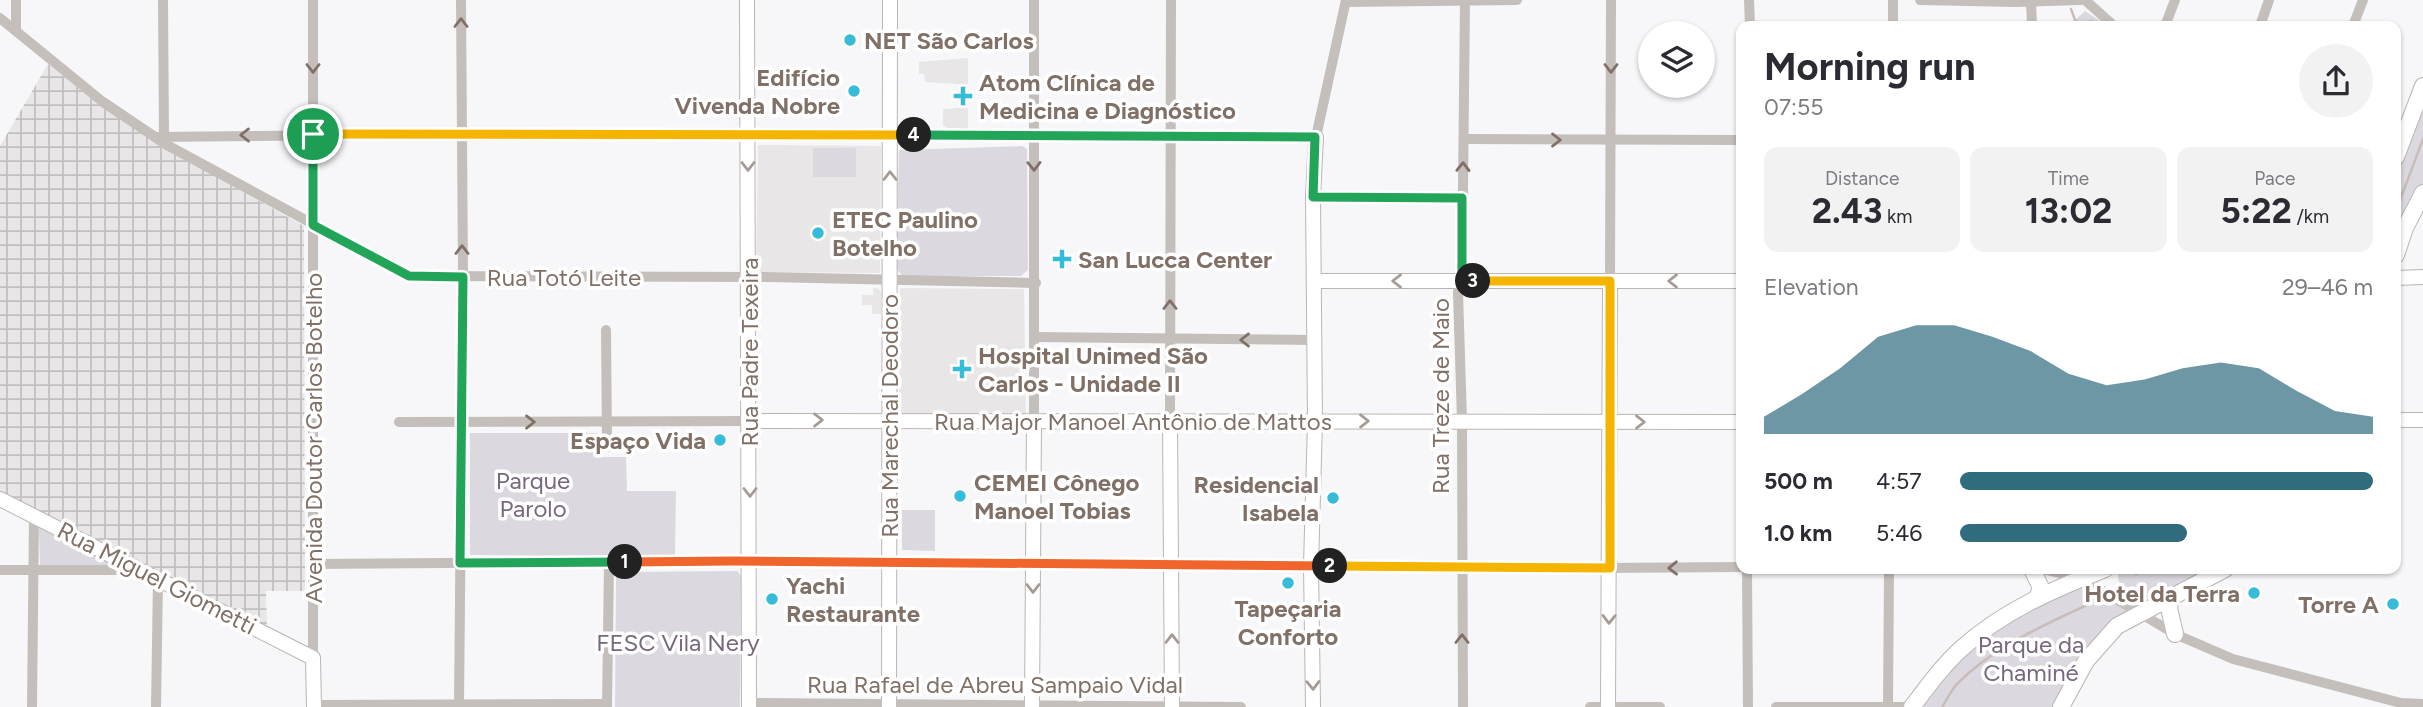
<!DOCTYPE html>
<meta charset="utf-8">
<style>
:root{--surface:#fff;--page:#f2f2f3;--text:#2b2b33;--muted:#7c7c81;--accent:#306c7e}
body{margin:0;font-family:Figtree,sans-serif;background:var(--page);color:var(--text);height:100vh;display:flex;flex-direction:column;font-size:26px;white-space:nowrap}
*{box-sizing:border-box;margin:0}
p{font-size:23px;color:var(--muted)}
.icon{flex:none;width:38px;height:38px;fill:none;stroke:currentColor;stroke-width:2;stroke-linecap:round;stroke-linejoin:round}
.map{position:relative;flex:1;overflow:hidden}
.side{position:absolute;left:1736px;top:21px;width:665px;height:553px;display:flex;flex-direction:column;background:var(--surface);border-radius:14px;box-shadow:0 2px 5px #0004}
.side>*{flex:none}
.buttons{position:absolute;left:1638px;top:21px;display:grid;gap:14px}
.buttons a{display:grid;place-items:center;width:77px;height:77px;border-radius:50%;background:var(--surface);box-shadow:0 2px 5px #0004;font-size:35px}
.pin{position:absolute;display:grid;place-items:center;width:60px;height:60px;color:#fff;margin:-30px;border:4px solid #fff;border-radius:50%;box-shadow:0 2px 7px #0007}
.km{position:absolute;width:35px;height:35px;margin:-18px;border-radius:50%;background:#222;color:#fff;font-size:19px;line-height:35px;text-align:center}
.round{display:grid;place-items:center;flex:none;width:74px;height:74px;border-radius:37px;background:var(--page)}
.overview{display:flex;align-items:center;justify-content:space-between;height:119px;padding:0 28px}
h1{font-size:38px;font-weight:700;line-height:52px}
.figures{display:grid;grid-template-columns:repeat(3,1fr);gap:10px;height:119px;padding:7px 28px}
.figures div{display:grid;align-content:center;border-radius:14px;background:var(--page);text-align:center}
.figures b{font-size:35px;font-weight:700}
.figures small{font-size:19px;font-weight:400}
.figures p{font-size:19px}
.chart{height:196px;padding:14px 28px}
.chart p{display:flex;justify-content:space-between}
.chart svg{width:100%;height:126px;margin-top:7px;fill:var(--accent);opacity:.7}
ul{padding:0 28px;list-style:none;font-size:23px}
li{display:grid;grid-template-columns:112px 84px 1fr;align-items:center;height:52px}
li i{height:18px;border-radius:9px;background:var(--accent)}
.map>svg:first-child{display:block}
.built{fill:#e8e6e7}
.industrial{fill:url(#industrial-grid)}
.green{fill:#dcd8df}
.forest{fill:url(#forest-crowns)}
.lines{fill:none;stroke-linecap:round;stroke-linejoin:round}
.stream{stroke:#c9bdba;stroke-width:2.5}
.secondary-casing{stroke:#bbb5b1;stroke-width:16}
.primary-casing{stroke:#b9b4b0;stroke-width:18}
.street{stroke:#c5bfbc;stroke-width:10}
.secondary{stroke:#fff;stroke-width:14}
.primary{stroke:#fff;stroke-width:16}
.oneway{stroke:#807066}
.oneway2{stroke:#a69b94}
.split-1-casing{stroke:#fff;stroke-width:14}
.split-2-casing{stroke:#fff;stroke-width:14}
.split-3-casing{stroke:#fff;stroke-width:14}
.split-4-casing{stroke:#fff;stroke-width:14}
.split-5-casing{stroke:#fff;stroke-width:14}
.split-1{stroke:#22a559;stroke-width:9}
.split-2{stroke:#f0652b;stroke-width:9}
.split-3{stroke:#f5b400;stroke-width:9}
.split-4{stroke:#22a559;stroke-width:9}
.split-5{stroke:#f5b400;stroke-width:9}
.poi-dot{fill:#36bbd9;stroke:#fff;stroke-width:2.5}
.labels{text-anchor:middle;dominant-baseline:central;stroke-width:7;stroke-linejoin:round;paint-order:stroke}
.poi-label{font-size:24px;font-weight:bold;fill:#807066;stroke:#fff;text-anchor:start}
.street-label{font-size:24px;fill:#807066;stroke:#fff}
.park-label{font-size:24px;fill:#78687d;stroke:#fff}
</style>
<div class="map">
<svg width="2423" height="707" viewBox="0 0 2423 707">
<defs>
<pattern id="industrial-grid" width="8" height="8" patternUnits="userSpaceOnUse" patternTransform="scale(1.75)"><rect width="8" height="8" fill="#e8e6e7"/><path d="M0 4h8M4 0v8" fill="none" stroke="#c1bfbf"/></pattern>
<pattern id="forest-crowns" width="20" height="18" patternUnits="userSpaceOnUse" patternTransform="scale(1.75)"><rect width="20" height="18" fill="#dcd8df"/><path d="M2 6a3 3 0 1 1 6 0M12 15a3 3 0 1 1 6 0" fill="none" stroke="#b8b4b9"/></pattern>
</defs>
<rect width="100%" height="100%" fill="#f7f7f9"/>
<g class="built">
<path d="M968,58V130L948,132L947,127L943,126V109L958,108V84L925,82L924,74H919V62Z"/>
<path d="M758,145L881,146L880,273L756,272Z"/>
<path d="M873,288H877L881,291V314H872V305H862V295H873Z"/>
<path d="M900,288L1024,289L1026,420L899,417Z"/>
</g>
<path class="industrial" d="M48,64L96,102L158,144L304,226L305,591H266L267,629L161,572L0,492V146Z"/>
<g class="green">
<path d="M2423,99V183L2396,234V169Z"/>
<path d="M1022,146L1027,149L1028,270L1021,276H903L896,269L899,150Z"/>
<rect x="813" y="148" width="43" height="29"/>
<path d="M470,433H599V457H626L627,491H676L675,558L470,555Z"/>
<path d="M902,510H935V551L902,550Z"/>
<path d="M41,527L113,563L112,565L40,566L39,529Z"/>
<path d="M2120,569H2207L2149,600C2134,601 2111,585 2120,569Z"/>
<path d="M737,571L741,576L740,707H615L616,575L619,572Z"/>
<path d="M2081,578L2141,613L2117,626L2061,707H1912L1960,650Z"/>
</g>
<path class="forest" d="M2085,11L2108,26H2072L2071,24Z"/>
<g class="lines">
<g class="stream">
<path d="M2071,9L2075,20L2083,26"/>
<path d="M2396,211L2423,139"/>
<path d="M2136,574L2149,569"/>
<path d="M1942,707C1947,700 1951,690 1957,684C1992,648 2042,626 2087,605"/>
</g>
<defs>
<g id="secondary">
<path d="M747,0L749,707"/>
<path d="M2396,278L2423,277"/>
<path d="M1314,281H1741"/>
<path d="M2396,420H2423"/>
<path d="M749,421L1741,422"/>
<path d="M1170,422L1172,707"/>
<path d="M0,499L313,658L314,707"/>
<path d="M889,707L890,0"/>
<path d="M1032,707L1034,422"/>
<path d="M1313,707L1311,566L1315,421L1313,197L1316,137"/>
<path d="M1608,707L1610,281"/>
</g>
<g id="primary">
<path d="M2396,157L2423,86"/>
<path d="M2396,255L2405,228L2423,193"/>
<path d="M2032,569L2041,588L2037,598"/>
<path d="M2171,597L2169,608L2175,634"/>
<path d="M1912,707C1927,687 1943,665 1962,648C2003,611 2054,589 2105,569"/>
<path d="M2061,707L2086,661L2117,626L2225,569"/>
</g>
</defs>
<use href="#secondary" class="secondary-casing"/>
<use href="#primary" class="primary-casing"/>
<g class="street">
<path d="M16,0V31"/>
<path d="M163,0L164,135"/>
<path d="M313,0V658"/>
<path d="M1034,0V422"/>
<path d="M1749,0L1750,26"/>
<path d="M1920,0L2015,2L2081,0"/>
<path d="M2085,0L2114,26"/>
<path d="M1346,2L1517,0"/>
<path d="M2031,2L2032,26"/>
<path d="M0,18L103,102L167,145L409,276L767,277L1036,283"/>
<path d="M1893,26V0"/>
<path d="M2165,26L2175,0"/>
<path d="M2260,26L2269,0"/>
<path d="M2353,26L2363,0"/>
<path d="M155,137L462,134L1316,137L1346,0"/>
<path d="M1464,139L1741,140"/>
<path d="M1313,197L1462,198"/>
<path d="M1610,281L1611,0"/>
<path d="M606,330L607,447"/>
<path d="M1036,337L1313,340"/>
<path d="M399,422L749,421"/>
<path d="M1170,422L1171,0"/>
<path d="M313,564L733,561L1600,568L1741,567"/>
<path d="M1747,569L1748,707"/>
<path d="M2042,569L2081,578L2175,634L2233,659L2401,703L2423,704"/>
<path d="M0,570H136"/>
<path d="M749,703L1241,707"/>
<path d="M314,705L607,704"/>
<path d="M32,707L34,516"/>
<path d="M156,707L158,579"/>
<path d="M459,707L463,277L461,0"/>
<path d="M607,707L609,562"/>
<path d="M1463,707L1462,421L1458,292L1462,281L1465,0"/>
<path d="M1590,707H1660"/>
<path d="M1776,707H1905"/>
<path d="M1888,707L1889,569"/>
</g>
<use href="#secondary" class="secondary"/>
<use href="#primary" class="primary"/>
</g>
<defs><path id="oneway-chevron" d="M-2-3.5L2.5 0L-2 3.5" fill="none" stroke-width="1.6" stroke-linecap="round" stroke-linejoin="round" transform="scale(1.75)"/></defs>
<g class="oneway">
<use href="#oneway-chevron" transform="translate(461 23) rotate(-90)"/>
<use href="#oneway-chevron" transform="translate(313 68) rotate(90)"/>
<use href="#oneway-chevron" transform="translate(1611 68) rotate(90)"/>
<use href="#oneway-chevron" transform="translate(245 135) rotate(180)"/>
<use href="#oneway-chevron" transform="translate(1556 140)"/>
<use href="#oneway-chevron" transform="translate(1034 166) rotate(89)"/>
<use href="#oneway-chevron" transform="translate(1463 167) rotate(-89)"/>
<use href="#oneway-chevron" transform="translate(462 250) rotate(-90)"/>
<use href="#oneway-chevron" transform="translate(1170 305) rotate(-90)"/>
<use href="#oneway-chevron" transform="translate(1245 340) rotate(-180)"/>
<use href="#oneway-chevron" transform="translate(530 422)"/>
<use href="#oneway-chevron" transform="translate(1673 568) rotate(179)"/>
<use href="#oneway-chevron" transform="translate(1462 639) rotate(-90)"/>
</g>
<g class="oneway2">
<use href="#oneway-chevron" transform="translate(748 166) rotate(90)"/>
<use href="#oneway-chevron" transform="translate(890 176) rotate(-90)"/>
<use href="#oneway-chevron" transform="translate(1397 281) rotate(180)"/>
<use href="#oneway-chevron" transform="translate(1673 281) rotate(-180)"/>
<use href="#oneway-chevron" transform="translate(818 420)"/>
<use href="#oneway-chevron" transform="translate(1364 421)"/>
<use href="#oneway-chevron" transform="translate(1640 422)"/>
<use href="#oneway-chevron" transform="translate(750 492) rotate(90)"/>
<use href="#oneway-chevron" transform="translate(1033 588) rotate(90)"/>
<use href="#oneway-chevron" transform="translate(1609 619) rotate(91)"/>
<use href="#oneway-chevron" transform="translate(1172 639) rotate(-90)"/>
<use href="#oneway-chevron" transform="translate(1313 685) rotate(89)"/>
</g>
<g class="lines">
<defs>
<path id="split-1" d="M313,134V225L409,276L463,277L460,563L625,562"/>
<path id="split-2" d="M625,562L733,561L1330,566"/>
<path id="split-3" d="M1330,566L1610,568V281H1473"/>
<path id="split-4" d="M914,135L1315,137L1313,197L1462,198V281H1473"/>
<path id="split-5" d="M313,134L914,135"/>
</defs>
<use href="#split-1" class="split-1-casing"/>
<use href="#split-2" class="split-2-casing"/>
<use href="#split-3" class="split-3-casing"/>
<use href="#split-4" class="split-4-casing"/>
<use href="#split-5" class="split-5-casing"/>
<use href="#split-1" class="split-1"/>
<use href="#split-2" class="split-2"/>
<use href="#split-3" class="split-3"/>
<use href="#split-4" class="split-4"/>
<use href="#split-5" class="split-5"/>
</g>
<g class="poi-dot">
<circle cx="850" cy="40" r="7"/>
<circle cx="854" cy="91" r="7"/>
<path d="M959.5 85.5h7v7h7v7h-7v7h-7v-7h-7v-7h7z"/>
<circle cx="818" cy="233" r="7"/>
<path d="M1058.5 248.5h7v7h7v7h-7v7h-7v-7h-7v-7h7z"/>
<path d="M958.5 358.5h7v7h7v7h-7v7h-7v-7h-7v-7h7z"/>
<circle cx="720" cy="440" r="7"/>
<circle cx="960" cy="496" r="7"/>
<circle cx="1333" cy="498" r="7"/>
<circle cx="1288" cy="583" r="7"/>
<circle cx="2254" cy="593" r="7"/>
<circle cx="772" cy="599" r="7"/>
<circle cx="2393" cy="604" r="7"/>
</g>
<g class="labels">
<g class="poi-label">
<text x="864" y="40">NET São Carlos</text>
<text x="840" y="77" text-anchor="end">Edifício<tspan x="840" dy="28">Vivenda Nobre</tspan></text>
<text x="979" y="82">Atom Clínica de<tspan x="979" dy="28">Medicina e Diagnóstico</tspan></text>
<text x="832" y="219">ETEC Paulino<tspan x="832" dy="28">Botelho</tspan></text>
<text x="1078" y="259">San Lucca Center</text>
<text x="978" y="355">Hospital Unimed São<tspan x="978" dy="28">Carlos - Unidade II</tspan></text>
<text x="706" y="440" text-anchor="end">Espaço Vida</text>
<text x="974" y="482">CEMEI Cônego<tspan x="974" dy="28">Manoel Tobias</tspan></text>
<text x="1319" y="484" text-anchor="end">Residencial<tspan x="1319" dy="28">Isabela</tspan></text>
<text x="786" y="585">Yachi<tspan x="786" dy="28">Restaurante</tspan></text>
<text x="2240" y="593" text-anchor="end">Hotel da Terra</text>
<text x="2379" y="604" text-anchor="end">Torre A</text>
<text x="1288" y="608" text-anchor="middle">Tapeçaria<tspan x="1288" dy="28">Conforto</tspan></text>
</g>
<g class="street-label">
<text x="564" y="277">Rua Totó Leite</text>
<text transform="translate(749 352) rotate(-90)">Rua Padre Texeira</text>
<text transform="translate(1440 396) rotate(-90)">Rua Treze de Maio</text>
<text transform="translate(889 416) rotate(-90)">Rua Marechal Deodoro</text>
<text x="1133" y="421">Rua Major Manoel Antônio de Mattos</text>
<text transform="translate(313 438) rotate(-90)">Avenida Doutor Carlos Botelho</text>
<text transform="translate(157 578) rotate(27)">Rua Miguel Giometti</text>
<text x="995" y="684">Rua Rafael de Abreu Sampaio Vidal</text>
</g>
<g class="park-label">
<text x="533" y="480">Parque<tspan x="533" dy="28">Parolo</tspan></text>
<text x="678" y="642">FESC Vila Nery</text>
<text x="2031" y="644">Parque da<tspan x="2031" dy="28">Chaminé</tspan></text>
</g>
</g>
</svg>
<div class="buttons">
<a><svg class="icon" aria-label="layers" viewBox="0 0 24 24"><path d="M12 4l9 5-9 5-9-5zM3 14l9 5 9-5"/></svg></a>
</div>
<div class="pin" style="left:313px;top:134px;background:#1e9e55"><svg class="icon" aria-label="arrive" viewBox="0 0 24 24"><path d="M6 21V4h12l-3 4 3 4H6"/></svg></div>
<b class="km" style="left:625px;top:562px">1</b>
<b class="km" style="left:1330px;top:566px">2</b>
<b class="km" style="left:1473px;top:281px">3</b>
<b class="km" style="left:914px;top:135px">4</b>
<section class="side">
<div class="overview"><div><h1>Morning run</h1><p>07:55</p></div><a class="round"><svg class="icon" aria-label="share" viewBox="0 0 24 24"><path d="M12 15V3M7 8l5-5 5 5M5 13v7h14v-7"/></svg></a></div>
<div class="figures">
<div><p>Distance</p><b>2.43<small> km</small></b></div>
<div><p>Time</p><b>13:02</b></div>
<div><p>Pace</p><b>5:22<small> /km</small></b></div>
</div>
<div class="chart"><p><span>Elevation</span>29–46 m</p>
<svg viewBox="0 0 160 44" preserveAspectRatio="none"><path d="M0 44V38L10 30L20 21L30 10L40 6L50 6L60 10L70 15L80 23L90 27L100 25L110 21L120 19L130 21L140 29L150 36L160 38V44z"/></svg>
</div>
<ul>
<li><b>500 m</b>4:57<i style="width:100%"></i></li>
<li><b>1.0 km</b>5:46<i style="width:55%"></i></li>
</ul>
</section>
</div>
